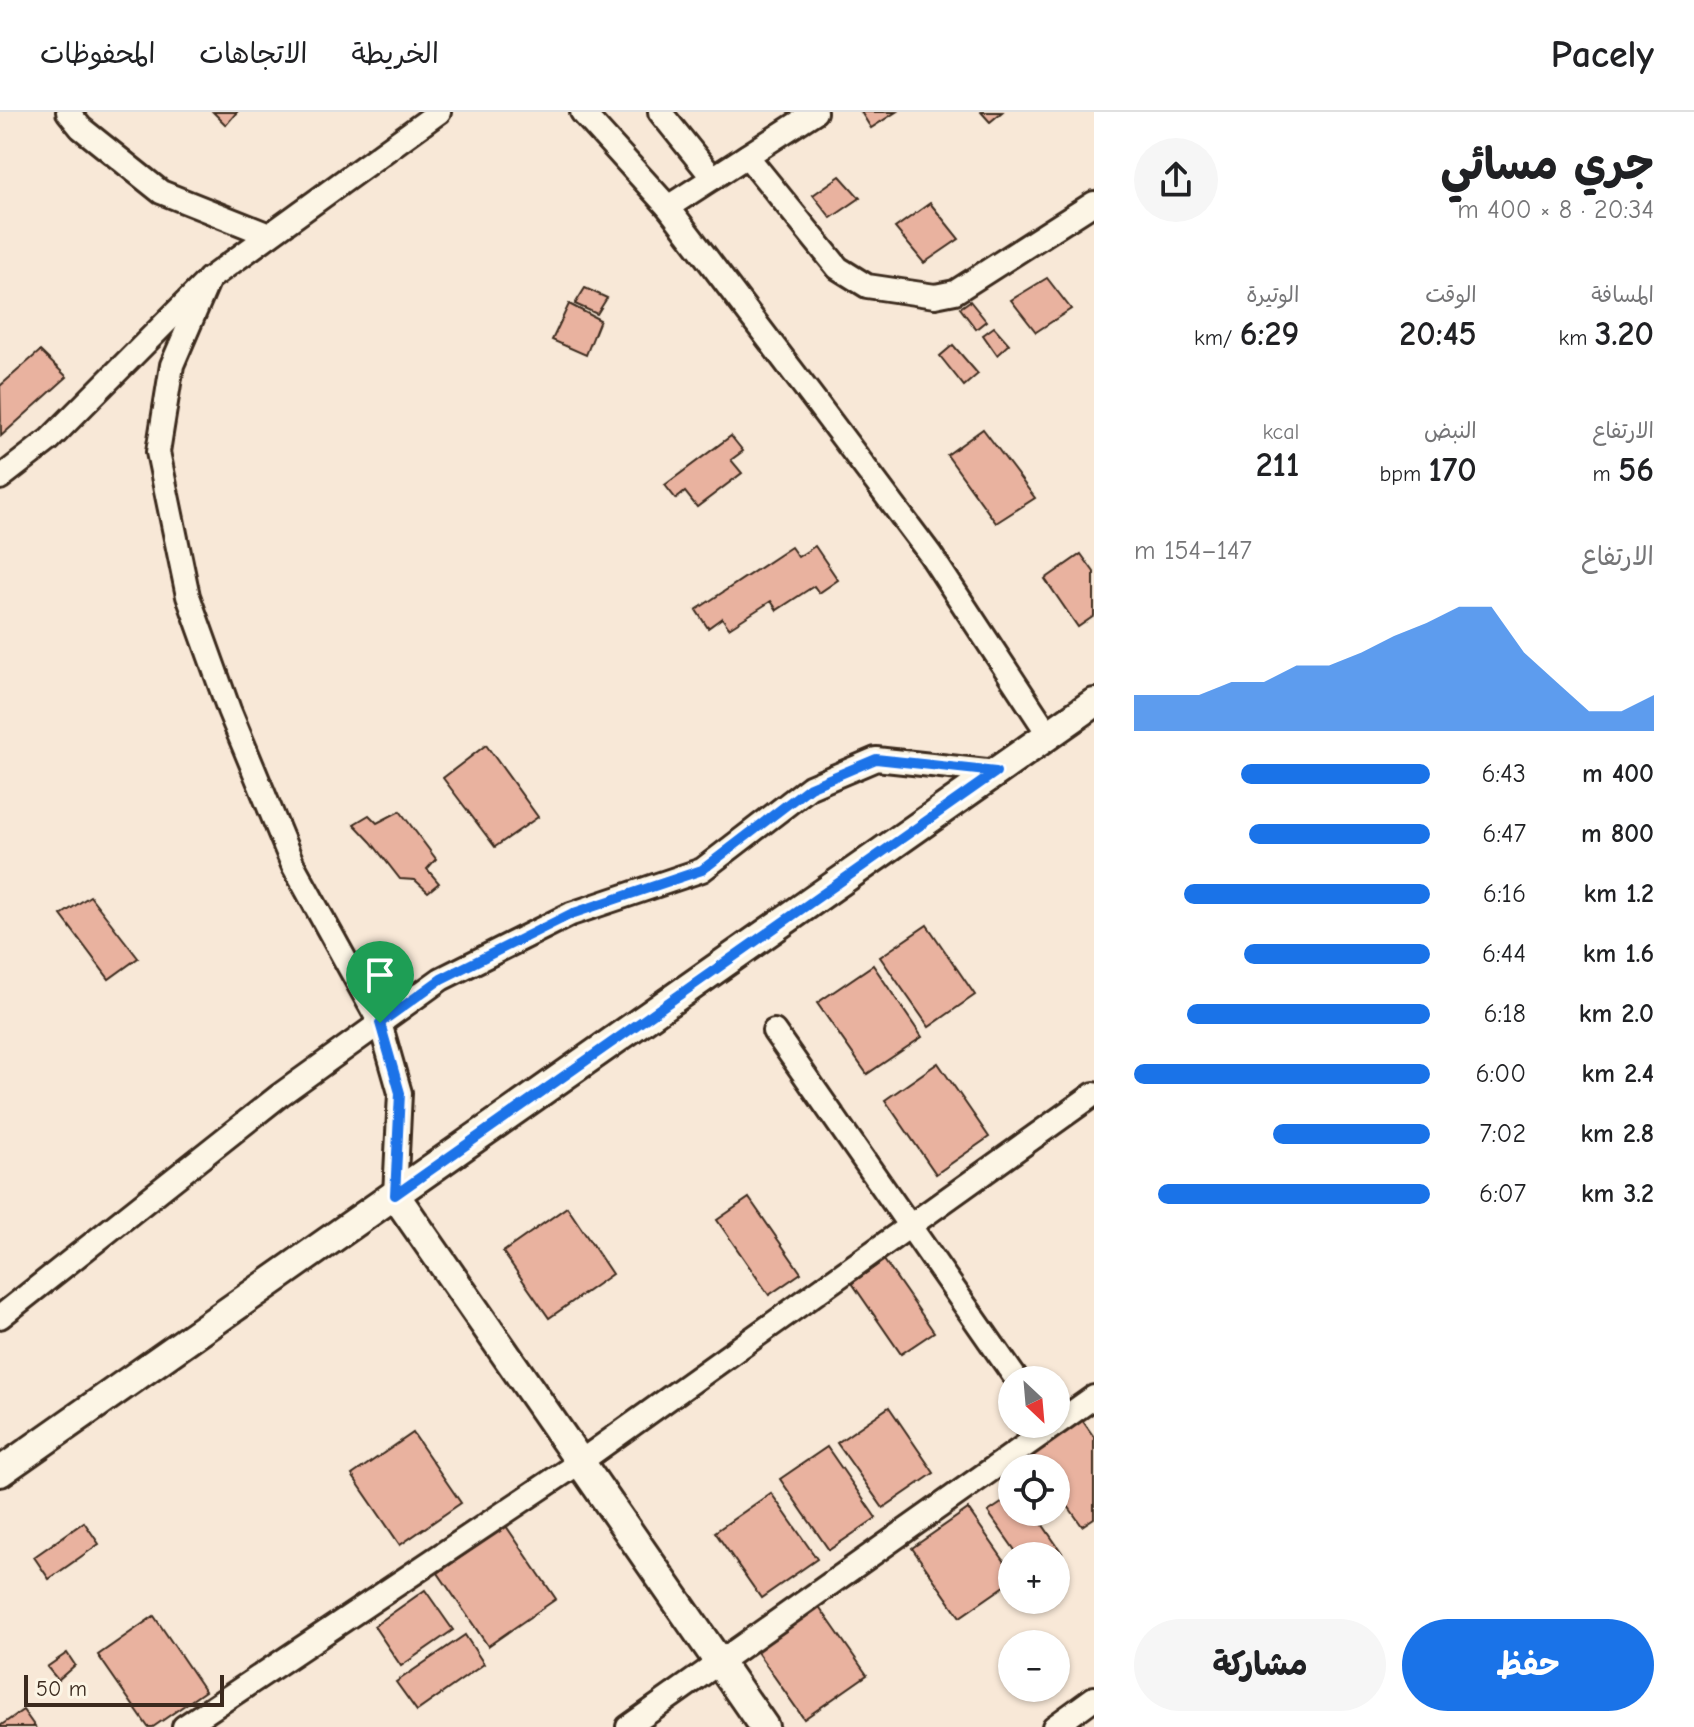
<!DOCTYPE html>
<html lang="ar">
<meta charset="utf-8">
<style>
:root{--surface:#fff;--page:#f6f6f6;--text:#202124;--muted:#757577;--line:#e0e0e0;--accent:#1a73e8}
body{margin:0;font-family:"Comic Neue","Playpen Sans Arabic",sans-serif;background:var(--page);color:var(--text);direction:rtl;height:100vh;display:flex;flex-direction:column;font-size:30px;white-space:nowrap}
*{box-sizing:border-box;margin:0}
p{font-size:26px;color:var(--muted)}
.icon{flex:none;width:44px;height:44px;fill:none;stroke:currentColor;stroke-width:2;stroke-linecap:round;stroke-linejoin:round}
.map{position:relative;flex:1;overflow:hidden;direction:ltr}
.sheet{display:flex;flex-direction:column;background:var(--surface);width:600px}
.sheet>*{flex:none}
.needle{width:52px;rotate:154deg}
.fabs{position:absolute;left:998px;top:1254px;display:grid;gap:16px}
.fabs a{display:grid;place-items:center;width:72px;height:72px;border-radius:50%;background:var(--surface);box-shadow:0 2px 6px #0004;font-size:40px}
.scale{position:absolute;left:24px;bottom:20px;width:200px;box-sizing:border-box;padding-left:8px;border:4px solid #3b2a1e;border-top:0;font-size:22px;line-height:28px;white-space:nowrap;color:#3b2a1e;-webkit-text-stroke:6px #fcf5e5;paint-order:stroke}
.pin{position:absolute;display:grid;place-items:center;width:68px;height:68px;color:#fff;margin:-82px -34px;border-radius:50% 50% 50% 0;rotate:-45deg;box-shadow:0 0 8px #0007}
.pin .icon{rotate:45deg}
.round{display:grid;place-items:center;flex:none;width:84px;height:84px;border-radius:42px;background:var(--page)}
.summary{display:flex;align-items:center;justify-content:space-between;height:136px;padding:0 40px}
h1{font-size:44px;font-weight:700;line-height:60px}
.stats{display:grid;grid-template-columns:repeat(3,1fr);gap:12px;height:136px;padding:8px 40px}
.stats div{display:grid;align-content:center}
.stats b{font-size:34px;font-weight:700}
.stats small{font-size:22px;font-weight:400}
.stats p{font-size:22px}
.chart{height:224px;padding:16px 40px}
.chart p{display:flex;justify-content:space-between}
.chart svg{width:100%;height:144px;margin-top:8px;fill:var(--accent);opacity:.7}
.button{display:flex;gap:16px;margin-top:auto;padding:16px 40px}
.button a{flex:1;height:92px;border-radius:48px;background:var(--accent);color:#fff;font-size:32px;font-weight:700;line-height:92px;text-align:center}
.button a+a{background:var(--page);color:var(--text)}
ul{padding:0 40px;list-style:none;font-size:26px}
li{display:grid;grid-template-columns:128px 96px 1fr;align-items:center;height:60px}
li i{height:20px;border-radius:10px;background:var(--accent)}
header{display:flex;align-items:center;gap:48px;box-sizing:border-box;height:112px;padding:0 40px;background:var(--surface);border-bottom:2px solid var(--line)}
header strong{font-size:38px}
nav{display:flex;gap:44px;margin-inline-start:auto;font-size:28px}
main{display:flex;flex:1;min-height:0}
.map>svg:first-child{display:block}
.building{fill:#e9b29f;stroke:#3b2a1e;stroke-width:2}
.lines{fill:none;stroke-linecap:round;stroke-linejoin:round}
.minor-casing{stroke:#3b2a1e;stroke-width:28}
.tertiary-casing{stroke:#3b2a1e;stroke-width:34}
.minor{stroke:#fcf5e5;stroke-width:22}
.tertiary{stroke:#fcf5e5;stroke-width:28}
.route-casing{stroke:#fff;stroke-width:16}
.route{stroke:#1a73e8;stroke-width:10}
</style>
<header>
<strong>Pacely</strong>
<nav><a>الخريطة</a><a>الاتجاهات</a><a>المحفوظات</a></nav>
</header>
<main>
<section class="sheet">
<div class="summary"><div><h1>جري مسائي</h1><p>20:34 · 8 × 400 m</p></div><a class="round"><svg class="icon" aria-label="share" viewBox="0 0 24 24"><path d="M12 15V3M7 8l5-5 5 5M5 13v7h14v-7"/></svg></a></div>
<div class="stats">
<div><p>المسافة</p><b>3.20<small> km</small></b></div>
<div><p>الوقت</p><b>20:45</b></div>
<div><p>الوتيرة</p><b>6:29<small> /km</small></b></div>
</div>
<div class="stats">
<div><p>الارتفاع</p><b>56<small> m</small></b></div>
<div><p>النبض</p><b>170<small> bpm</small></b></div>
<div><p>kcal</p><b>211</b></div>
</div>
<div class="chart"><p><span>الارتفاع</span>147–154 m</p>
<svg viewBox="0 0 160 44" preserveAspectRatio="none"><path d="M0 44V33L10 33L20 33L30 29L40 29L50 24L60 24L70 20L80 15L90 11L100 6L110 6L120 20L130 29L140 38L150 38L160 33V44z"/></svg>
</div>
<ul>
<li><b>400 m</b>6:43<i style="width:64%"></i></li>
<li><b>800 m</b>6:47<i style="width:61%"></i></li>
<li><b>1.2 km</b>6:16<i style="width:83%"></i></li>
<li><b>1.6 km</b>6:44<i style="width:63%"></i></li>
<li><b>2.0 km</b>6:18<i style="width:82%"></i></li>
<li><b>2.4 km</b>6:00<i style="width:100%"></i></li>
<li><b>2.8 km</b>7:02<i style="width:53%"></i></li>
<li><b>3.2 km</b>6:07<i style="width:92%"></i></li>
</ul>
<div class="button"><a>حفظ</a><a>مشاركة</a></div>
</section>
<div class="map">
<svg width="1094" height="1615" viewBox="0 0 1094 1615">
<rect width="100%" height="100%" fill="#f8e8d7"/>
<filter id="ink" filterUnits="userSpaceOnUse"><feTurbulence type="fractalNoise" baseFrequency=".0125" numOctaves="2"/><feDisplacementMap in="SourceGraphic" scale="16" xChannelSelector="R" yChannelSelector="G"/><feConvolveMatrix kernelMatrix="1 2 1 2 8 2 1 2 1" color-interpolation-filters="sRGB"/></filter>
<g filter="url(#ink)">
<g class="building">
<path d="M213,0H237L226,13Z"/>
<path d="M861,0H896L871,16Z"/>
<path d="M981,0H1002L990,10Z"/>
<path d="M840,64L860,86L831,106L813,83Z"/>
<path d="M930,91L959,127L924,151L895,116Z"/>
<path d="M1047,166L1071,197L1036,220L1011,188Z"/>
<path d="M585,176L607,186L597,202L575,192Z"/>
<path d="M970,189L986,209L976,217L960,196Z"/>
<path d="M569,192L600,208L586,243L552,228Z"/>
<path d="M994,215L1009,232L997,243L983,223Z"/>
<path d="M953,233L978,262L964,274L940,244Z"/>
<path d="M40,239L67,265L1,324L0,274Z"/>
<path d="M983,317L1035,386L996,411L947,343Z"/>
<path d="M731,324L743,339L731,348L742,361L697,395L685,380L676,387L665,373Z"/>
<path d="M815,434L838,468L819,481L814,474L777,498L771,489L729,516L722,506L708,516L696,498L791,435L798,445Z"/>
<path d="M1081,442L1094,460V504L1078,515L1045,467Z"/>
<path d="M486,633L538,705L495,735L443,666Z"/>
<path d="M400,699L436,747L427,757L439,771L428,780L415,768L400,767L371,730L354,712L369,703L377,711Z"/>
<path d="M90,784L138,846L109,867L61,803Z"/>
<path d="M927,813L975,883L929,915L880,845Z"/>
<path d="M873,853L922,925L867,962L817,891Z"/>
<path d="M938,951L989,1025L936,1062L885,988Z"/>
<path d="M749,1086L801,1161L769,1183L717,1108Z"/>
<path d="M567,1095L612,1162L549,1206L503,1140Z"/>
<path d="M884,1148L934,1220L901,1242L852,1171Z"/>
<path d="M889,1295L934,1361L883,1396L837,1331Z"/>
<path d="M1082,1308L1094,1325V1406L1082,1414L1056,1377V1356H1041L1032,1343Z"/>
<path d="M413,1321L461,1391L400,1433L352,1363Z"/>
<path d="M827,1335L876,1406L829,1438L780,1367Z"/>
<path d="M771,1381L817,1447L761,1486L715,1420Z"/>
<path d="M1012,1384V1400H1034L1062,1441L1056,1445L1019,1444L988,1400Z"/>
<path d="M968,1397L1012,1460V1469L960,1505L912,1436Z"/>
<path d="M84,1410L99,1432L49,1467L34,1445Z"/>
<path d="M506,1414L556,1487L488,1534L438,1461Z"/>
<path d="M425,1478L453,1518L401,1554L374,1514Z"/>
<path d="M818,1493L867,1563L804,1607L755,1537Z"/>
<path d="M154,1504L205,1579L153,1615H148L98,1543Z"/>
<path d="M465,1523L484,1552L417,1599L396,1570Z"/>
<path d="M67,1541L75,1553L58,1568L47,1555Z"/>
<path d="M23,1598L35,1615H0V1614Z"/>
</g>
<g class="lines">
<defs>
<g id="minor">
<path d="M68,0L81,16L161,80L269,123"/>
<path d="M582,0L668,95L816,290L930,442L1049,623"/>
<path d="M660,0L713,66"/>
<path d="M747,44L838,156L867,174L935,184L955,180L1094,91"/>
<path d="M668,95L815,0"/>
<path d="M209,167L172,253L158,340L188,484L229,598L293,753L380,911L400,981L395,1083"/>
<path d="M0,366L49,328L209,167L439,0"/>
<path d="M774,919L1017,1268"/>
<path d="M0,1205L280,983L441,867L571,802L702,758L810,675L876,647L996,660"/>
<path d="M184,1615L580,1350L1094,982"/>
<path d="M628,1615L1094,1285"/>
<path d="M1054,1615L1094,1586"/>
</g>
<g id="tertiary">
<path d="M395,1083L764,1615"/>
<path d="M0,1360L1094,591"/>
</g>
</defs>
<use href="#minor" class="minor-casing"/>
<use href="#tertiary" class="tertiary-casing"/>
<use href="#minor" class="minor"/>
<use href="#tertiary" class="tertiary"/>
</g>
</g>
<g class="lines" filter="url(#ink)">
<defs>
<path id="route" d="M876,647L996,660L395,1083L400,981L380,911L441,867L571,802L702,758L810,675Z"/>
</defs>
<use href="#route" class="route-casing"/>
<use href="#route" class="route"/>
</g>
</svg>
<div class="fabs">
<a><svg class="needle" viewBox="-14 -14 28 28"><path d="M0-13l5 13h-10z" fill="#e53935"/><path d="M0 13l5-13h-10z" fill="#757577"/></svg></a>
<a><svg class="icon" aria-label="locate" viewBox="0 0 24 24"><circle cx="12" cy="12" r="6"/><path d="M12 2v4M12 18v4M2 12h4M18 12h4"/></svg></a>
<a>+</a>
<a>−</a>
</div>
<div class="scale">50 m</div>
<div class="pin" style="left:380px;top:911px;background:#1e9e55"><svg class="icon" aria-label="arrive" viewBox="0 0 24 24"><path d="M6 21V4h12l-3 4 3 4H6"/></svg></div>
</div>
</main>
